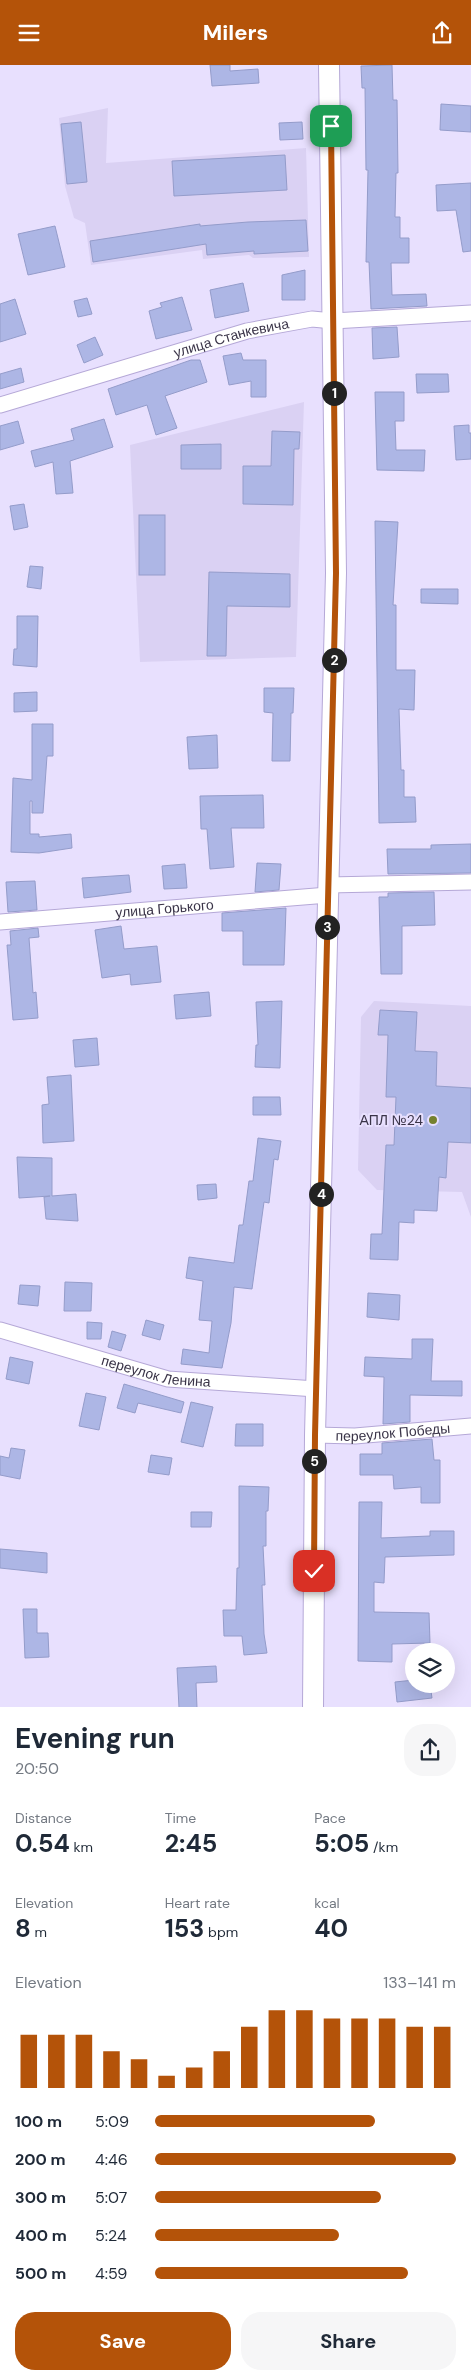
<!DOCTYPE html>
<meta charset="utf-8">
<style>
:root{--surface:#fff;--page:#f6f6f7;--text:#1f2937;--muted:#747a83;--accent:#b45309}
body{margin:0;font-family:"DM Sans",sans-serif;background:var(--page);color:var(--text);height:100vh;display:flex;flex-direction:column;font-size:19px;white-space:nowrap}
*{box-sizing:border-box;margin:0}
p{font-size:16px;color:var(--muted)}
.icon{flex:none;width:28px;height:28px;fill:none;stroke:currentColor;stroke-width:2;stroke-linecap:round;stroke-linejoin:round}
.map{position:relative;height:1642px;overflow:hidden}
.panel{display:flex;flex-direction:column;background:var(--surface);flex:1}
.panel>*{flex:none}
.controls{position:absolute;left:405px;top:1578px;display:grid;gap:10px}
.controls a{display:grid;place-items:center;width:50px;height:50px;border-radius:50%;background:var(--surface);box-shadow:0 5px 20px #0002;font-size:25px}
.pin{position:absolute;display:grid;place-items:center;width:42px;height:42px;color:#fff;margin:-21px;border-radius:10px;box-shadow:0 2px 8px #0006}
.km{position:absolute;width:25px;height:25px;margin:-12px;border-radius:50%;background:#222;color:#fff;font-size:14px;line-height:25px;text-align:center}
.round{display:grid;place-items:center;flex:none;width:52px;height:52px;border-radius:20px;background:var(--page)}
.head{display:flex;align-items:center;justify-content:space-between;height:85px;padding:0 15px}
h1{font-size:28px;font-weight:700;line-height:38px}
.stats{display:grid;grid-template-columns:repeat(3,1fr);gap:8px;height:85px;padding:5px 15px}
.stats div{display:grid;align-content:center}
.stats b{font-size:25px;font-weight:700}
.stats small{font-size:14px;font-weight:400}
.stats p{font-size:14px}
.chart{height:140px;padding:10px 15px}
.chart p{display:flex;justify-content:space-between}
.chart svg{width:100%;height:90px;margin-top:5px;stroke:var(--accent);stroke-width:6}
.action{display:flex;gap:10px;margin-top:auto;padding:10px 15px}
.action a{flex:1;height:58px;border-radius:20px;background:var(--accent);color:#fff;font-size:20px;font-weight:700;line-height:58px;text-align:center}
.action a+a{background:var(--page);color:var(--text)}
ul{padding:0 15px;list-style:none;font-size:16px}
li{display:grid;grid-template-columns:80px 60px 1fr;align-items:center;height:38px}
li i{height:12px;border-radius:6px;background:var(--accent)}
header{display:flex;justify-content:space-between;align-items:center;height:65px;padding:0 15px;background:var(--accent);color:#fff;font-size:22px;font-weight:700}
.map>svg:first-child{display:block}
.built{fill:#dad1f3}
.building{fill:#adb6e5;stroke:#949cca}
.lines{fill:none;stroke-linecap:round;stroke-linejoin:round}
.street-casing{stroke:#b5a8d7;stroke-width:17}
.secondary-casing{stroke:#b5a8d7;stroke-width:22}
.street{stroke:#fff;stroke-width:15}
.secondary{stroke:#fff;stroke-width:20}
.route-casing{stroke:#fff;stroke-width:10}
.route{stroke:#b45309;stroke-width:6}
.poi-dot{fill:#75812e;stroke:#e8e0fe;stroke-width:2}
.labels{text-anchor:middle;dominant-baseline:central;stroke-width:4;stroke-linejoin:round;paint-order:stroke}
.street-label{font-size:14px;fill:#3a3448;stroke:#e8e0fe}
.poi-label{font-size:14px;fill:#3a3448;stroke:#e8e0fe;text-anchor:end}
</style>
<header><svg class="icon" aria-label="menu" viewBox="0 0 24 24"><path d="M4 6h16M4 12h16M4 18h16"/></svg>Milers<svg class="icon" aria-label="share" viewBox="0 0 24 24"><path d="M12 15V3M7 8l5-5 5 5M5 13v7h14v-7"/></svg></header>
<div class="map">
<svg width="471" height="1643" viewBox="0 0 471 1643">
<rect width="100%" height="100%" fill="#e8e0fe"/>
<g class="built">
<path d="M108,43L106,98L306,83L309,192L253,193L249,190L203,194L202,185L91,200L85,158L74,153L65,121L59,53Z"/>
<path d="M304,337L296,592L140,597L130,380Z"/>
<path d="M374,936L471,941V1152L462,1127L377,1125L358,1105L361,952Z"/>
</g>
<g class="building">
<path d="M210,0H230V6L258,4L259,18L212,21Z"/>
<path d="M392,0L393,35H397L398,108H396L395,152H400V173H409V198H391L392,230L426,229L427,241L371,244L369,197H366L368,105H366L365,23H362L361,1Z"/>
<path d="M441,39L471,41V67L440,65Z"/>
<path d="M81,57L87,117L67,119L61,59Z"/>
<path d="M302,57L303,74L280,75L279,58Z"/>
<path d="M285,90L287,125L174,131L172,96Z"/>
<path d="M471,118V186L463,187L456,145L437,146L436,120Z"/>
<path d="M306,155L308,186L254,189V186L207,190L206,179L93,197L90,176L200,159V161L248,157Z"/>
<path d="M55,161L65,202L28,210L18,169Z"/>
<path d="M305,205V235H282V210Z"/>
<path d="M243,218L249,246L215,253L210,225Z"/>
<path d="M182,232L192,265L156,274L149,246L162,242L160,238Z"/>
<path d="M87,233L92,249L78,252L74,236Z"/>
<path d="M15,234L26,269L0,277V239Z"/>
<path d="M397,262L399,292L373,294L372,263Z"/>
<path d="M95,272L103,290L84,298L77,280Z"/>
<path d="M241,288L243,295H266V332H251V316L229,320L223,291Z"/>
<path d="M191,295H200L207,317L165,331L177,363L156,370L147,340L116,350L108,324Z"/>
<path d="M21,303L24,317L0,324V309Z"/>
<path d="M416,309H448L449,327L417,328Z"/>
<path d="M375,327H404V356H395L396,385H425L424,406L377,405Z"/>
<path d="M104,354L113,382L70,396L73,428L56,429L53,397L35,402L31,386L74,375L71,364Z"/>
<path d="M18,356L24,378L0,385V361Z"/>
<path d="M469,360V368H471V394L456,395L454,361Z"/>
<path d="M272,366L300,367L299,384H294L293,440L243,439V401H271Z"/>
<path d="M221,379V404H181V380Z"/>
<path d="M24,439L28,462L14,465L10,441Z"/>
<rect x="139" y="450" width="26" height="60"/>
<path d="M375,456L398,457L393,540H396V605H415L414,645L399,644L401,705H404V732H415L416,757L379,758Z"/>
<path d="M30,501L43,502L41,524L27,522Z"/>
<path d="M209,507L290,509V542L227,541L226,591H207Z"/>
<path d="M421,524H458V539L421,538Z"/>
<path d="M17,551H38L37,602L13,600L14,584H17Z"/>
<path d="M264,623H294L293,648H291L290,696H272L273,648L264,647Z"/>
<path d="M37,627V646L14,647V628Z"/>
<path d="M32,659H53V691H47L43,748H32V736H30V769H39V772L71,769L72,783L39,788L11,787L13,713L32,715Z"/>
<path d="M217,670L218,703L189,704L187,672Z"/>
<path d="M263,730L264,763H231L234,802L210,804L207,764H201L200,731Z"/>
<path d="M471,779V808L388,809L387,784H431V780Z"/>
<path d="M257,798L281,799L279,825L255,827Z"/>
<path d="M185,799L187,823L164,824L162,801Z"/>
<path d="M129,810L131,827L84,833L82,813Z"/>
<path d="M35,816L37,845L8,847L6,817Z"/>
<path d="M434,827L435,860L402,861V909H381L379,832H388V828Z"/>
<path d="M286,843L284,900H243V866H222V848Z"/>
<path d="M121,861L124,884L157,881L161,917L131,920L130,909L102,913L95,865Z"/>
<path d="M38,863L39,872L29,873L33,928L36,927L38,953L13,955L7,880H11L10,866Z"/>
<path d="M209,927L211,951L176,954L174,930Z"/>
<path d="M282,936L280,1003L255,1002L256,980H258L256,937Z"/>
<path d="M380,945L417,947L415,986L437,987L436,1021L471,1023V1078L448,1077L446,1113L439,1112L437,1146L414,1145V1158L399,1157L398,1195L370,1194L371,1169H382L386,1080H394L396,1032H386L388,970H378Z"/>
<path d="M97,973L99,1000L75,1002L73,975Z"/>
<path d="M71,1010L74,1076L43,1078L42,1040L49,1039L47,1012Z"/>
<path d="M253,1032H280L281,1050H253Z"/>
<path d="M258,1073L281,1076L278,1095L274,1094L269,1138L264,1137L252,1224L234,1222L231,1258L222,1303L181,1299L183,1284L209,1288L212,1256L199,1255L203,1216L186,1213L189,1192L234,1198L239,1160H243L249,1116H253Z"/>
<path d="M17,1092L52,1093V1131L76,1129L78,1156L46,1154L44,1132L50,1131L19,1133Z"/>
<path d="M216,1119L217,1133L198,1135L197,1120Z"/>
<path d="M65,1217L92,1218L91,1246H64Z"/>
<path d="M20,1220L40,1221L38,1241L18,1239Z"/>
<path d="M368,1228L400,1230L399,1255L367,1252Z"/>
<path d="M146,1255L164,1260L160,1275L142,1270Z"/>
<path d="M87,1257L102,1258L101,1274H87Z"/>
<path d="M112,1266L126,1270L121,1286L108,1282Z"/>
<path d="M412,1274H433L431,1316H462V1331L410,1330V1357L383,1359L384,1312L364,1311L365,1292L412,1294Z"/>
<path d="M10,1292L33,1297L29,1319L6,1314Z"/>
<path d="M124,1319L184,1337L181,1348L138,1338L135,1348L117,1343Z"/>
<path d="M86,1328L106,1332L99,1365L79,1361Z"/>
<path d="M191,1337L213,1342L203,1382L181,1377Z"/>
<path d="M236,1359H263V1381H235Z"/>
<path d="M432,1374L434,1395H440V1438H421V1422L394,1424L393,1410H360V1389H382V1378Z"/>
<path d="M11,1383L25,1385L20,1414L0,1410V1391L9,1393Z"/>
<path d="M151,1390L172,1393L169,1410L148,1407Z"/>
<path d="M239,1421L269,1422L268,1446H266V1481H263L265,1520H262L264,1569L267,1588L244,1590L242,1571H224L223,1545H236L237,1503H239Z"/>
<path d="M359,1437H382L381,1473L430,1471V1466H454V1490L385,1492L384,1518L374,1517V1547L429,1548L430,1578L392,1579V1597L358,1596Z"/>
<path d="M191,1447H212L211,1462H191Z"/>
<path d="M0,1484L47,1488V1508L0,1503Z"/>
<path d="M23,1544H37V1568H48L49,1592L25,1593Z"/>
<path d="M216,1601L217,1617L196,1618L197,1643H179L177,1603Z"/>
<path d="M414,1615V1619H430L432,1633L397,1637L395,1617Z"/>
</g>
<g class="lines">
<defs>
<g id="street">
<path id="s1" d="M0,340L247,266L312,254L333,256L471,248"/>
<path d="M328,820L471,817"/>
<path id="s2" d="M0,857L328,830"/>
<path id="s3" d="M0,1265L168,1314L316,1324"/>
<path id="s4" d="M315,1370L355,1371L471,1361"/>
</g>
<path id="secondary" d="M313,1643L315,1370L336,508L329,0"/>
</defs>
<use href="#street" class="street-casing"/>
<use href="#secondary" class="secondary-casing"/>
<use href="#street" class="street"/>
<use href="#secondary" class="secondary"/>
</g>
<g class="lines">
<defs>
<path id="route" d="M314,1506L315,1370L336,508L331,61"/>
</defs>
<use href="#route" class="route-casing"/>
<use href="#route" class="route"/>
</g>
<circle class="poi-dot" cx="433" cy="1055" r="5"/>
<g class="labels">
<g class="street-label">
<text stroke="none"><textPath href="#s1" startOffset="241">улица Станкевича</textPath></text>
<text stroke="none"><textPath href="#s2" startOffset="165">улица Горького</textPath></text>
<text stroke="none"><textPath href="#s3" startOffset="162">переулок Ленина</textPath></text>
<text stroke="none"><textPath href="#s4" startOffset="78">переулок Победы</textPath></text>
</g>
<g class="poi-label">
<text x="423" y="1055">АПЛ №24</text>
</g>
</g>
</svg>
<div class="controls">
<a><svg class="icon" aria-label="layers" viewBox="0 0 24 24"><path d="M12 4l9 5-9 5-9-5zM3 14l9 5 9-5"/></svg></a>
</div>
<div class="pin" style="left:331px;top:61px;background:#1e9e55"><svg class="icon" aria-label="arrive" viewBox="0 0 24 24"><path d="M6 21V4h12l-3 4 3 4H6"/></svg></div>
<div class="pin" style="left:314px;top:1506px;background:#d93025"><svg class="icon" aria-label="check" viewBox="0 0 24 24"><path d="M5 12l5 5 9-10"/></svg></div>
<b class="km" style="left:334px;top:328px">1</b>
<b class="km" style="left:334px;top:595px">2</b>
<b class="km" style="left:327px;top:862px">3</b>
<b class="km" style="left:321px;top:1129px">4</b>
<b class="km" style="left:314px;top:1396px">5</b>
</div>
<section class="panel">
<div class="head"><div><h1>Evening run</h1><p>20:50</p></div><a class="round"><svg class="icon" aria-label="share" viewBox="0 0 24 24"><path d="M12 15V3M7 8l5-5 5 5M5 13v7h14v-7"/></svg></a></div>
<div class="stats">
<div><p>Distance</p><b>0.54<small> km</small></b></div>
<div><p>Time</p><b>2:45</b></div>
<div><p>Pace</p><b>5:05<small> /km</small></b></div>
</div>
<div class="stats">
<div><p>Elevation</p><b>8<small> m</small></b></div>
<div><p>Heart rate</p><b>153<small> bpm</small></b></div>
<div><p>kcal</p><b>40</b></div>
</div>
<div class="chart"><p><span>Elevation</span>133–141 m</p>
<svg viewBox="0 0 160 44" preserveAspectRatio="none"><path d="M5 44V18M15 44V18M25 44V18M35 44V26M45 44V30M55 44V38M65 44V34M75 44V26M85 44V14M95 44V6M105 44V6M115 44V10M125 44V10M135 44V10M145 44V14M155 44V14"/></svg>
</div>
<ul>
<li><b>100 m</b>5:09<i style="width:73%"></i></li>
<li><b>200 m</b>4:46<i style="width:100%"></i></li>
<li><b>300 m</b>5:07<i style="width:75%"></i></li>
<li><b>400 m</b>5:24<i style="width:61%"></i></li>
<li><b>500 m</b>4:59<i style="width:84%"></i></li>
</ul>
<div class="action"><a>Save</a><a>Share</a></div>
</section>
